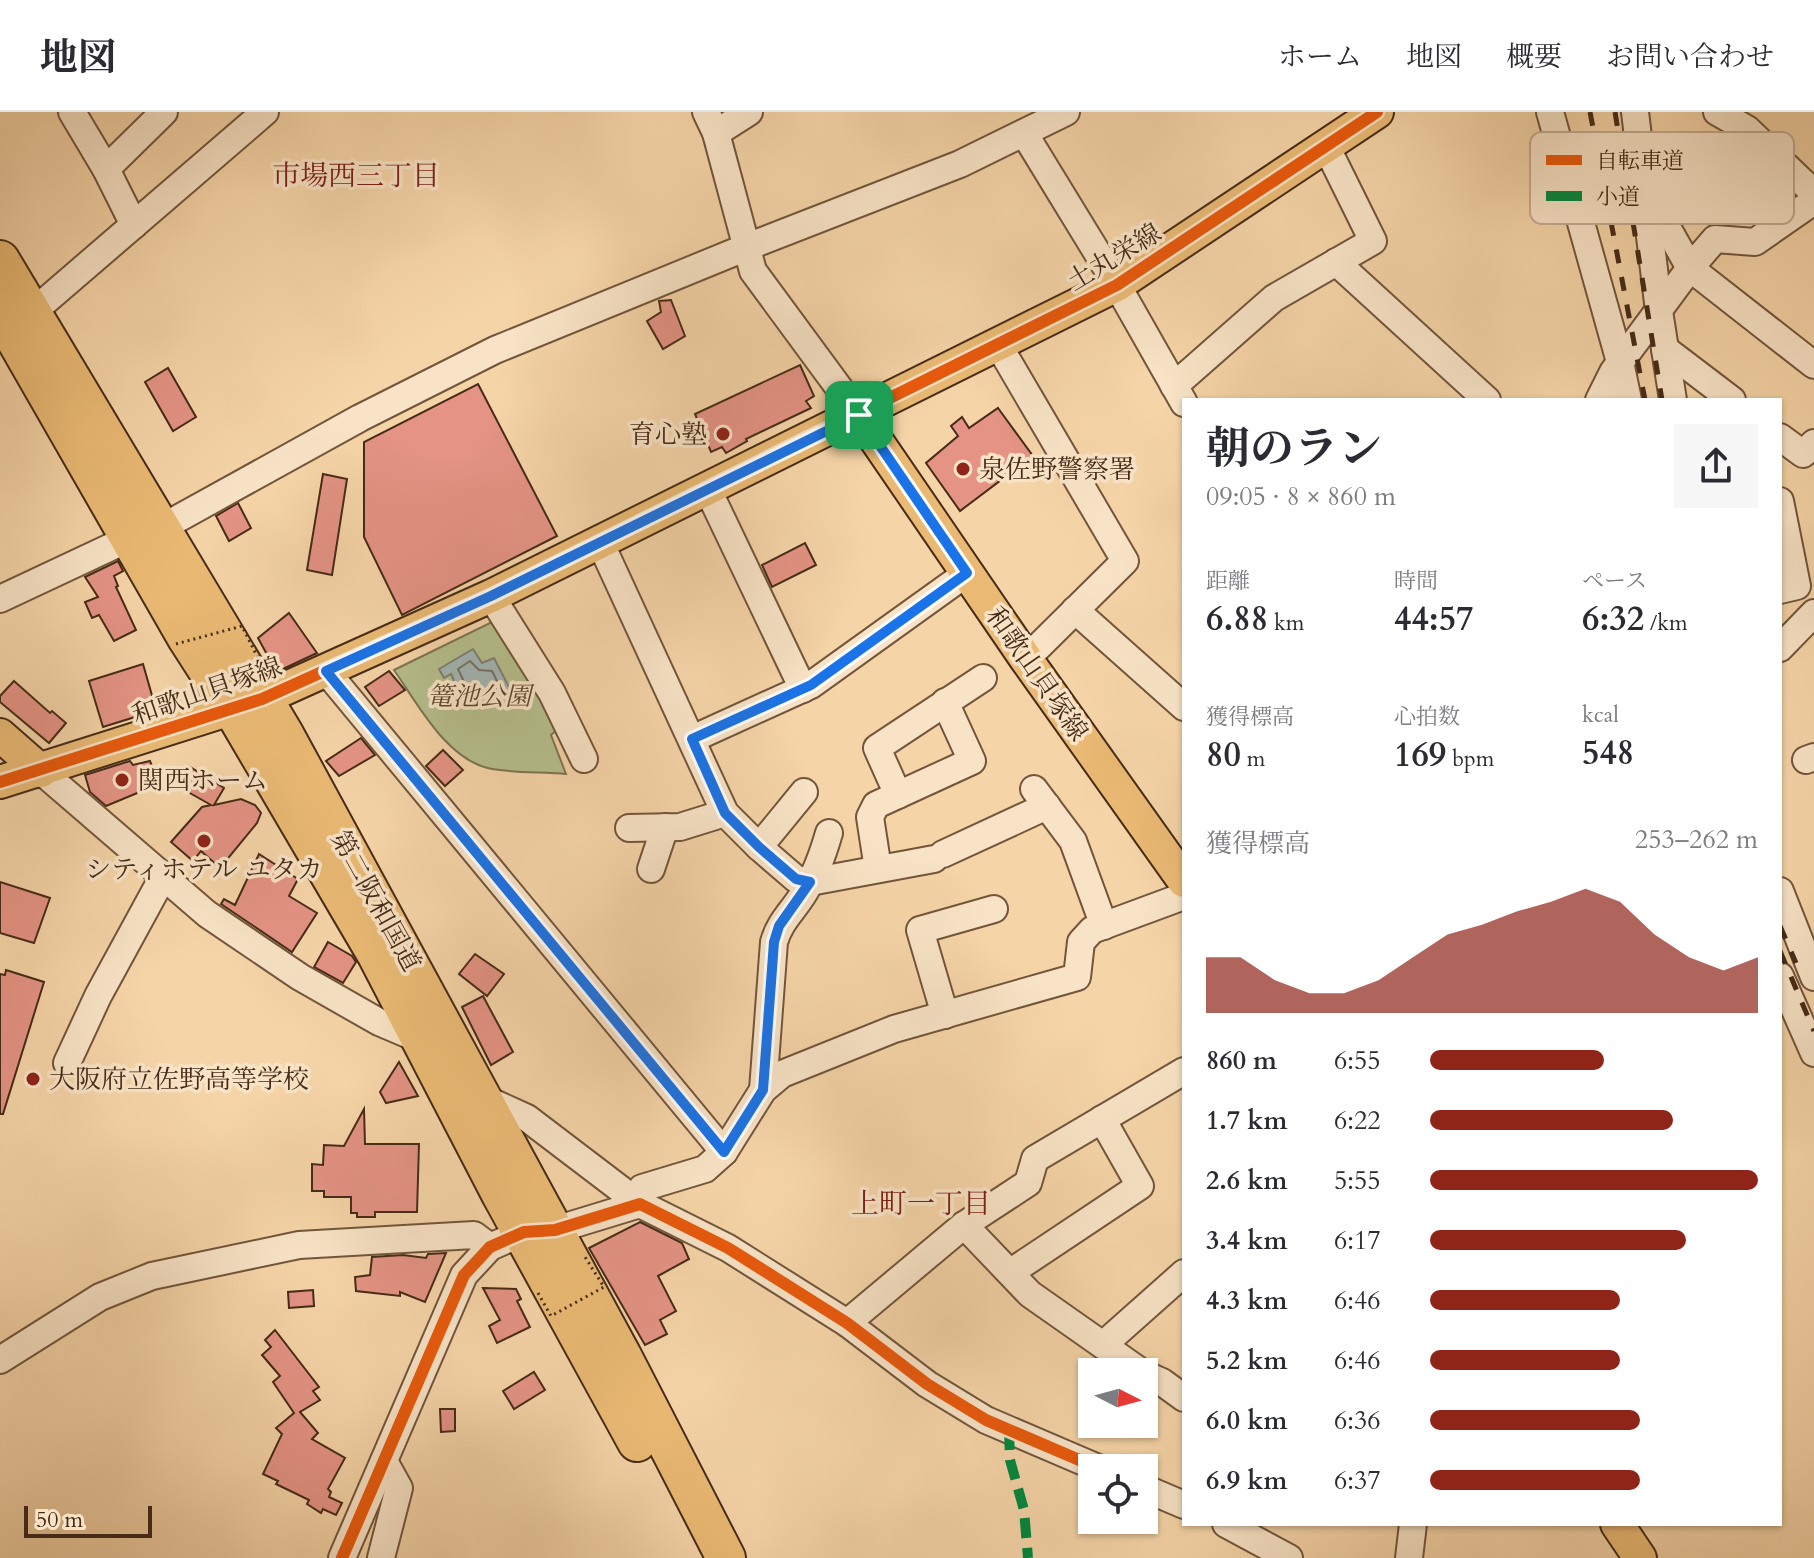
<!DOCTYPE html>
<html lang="ja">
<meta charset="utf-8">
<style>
:root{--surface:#fff;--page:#f7f7f7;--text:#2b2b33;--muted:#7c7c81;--line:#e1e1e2;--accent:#8f2418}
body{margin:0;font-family:Cardo,"Noto Serif JP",serif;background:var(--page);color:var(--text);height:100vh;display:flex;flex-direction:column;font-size:30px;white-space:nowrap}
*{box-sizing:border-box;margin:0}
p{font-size:26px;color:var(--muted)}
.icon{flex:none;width:44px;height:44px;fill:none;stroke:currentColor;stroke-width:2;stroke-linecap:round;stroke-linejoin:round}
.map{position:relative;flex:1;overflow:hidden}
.details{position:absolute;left:1182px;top:286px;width:600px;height:1128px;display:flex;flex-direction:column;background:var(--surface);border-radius:0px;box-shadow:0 2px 6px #0004}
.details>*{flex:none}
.needle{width:52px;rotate:96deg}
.controls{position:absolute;left:1078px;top:1246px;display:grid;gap:16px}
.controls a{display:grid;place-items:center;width:80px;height:80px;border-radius:0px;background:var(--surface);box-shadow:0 2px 6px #0004;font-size:40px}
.scale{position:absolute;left:24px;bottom:20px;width:128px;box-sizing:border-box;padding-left:8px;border:4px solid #462b17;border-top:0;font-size:22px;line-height:28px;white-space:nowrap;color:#462b17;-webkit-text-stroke:6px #f8e3c6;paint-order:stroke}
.pin{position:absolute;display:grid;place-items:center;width:68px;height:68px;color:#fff;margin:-34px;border-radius:16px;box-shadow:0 4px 12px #0006}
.round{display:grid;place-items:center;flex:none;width:84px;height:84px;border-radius:0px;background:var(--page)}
.headline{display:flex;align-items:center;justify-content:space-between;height:136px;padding:0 24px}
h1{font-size:44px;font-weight:700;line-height:60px}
.figures{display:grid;grid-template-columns:repeat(3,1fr);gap:12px;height:136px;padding:8px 24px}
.figures div{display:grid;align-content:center}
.figures b{font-size:34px;font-weight:700}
.figures small{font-size:22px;font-weight:400}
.figures p{font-size:22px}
.chart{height:224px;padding:16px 24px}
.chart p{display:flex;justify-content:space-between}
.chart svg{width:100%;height:144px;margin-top:8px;fill:var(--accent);opacity:.7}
ul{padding:0 24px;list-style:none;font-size:26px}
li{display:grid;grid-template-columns:128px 96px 1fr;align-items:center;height:60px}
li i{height:20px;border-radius:10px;background:var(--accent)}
header{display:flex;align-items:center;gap:48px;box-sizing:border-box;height:112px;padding:0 40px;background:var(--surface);border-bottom:2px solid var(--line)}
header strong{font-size:38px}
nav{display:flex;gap:44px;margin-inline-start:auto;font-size:28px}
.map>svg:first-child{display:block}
.green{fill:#b5be8c;stroke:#7e7452;stroke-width:2}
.water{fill:#a2b5b3;stroke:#7d7e75;stroke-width:2}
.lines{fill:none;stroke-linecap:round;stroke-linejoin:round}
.shore{stroke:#747065;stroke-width:2}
.building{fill:#e49384;stroke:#462b17;stroke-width:2}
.minor-casing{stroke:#72553b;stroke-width:30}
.major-casing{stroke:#462b17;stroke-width:36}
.highway-casing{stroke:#462b17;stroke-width:42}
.minor{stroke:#f8e3c6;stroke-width:26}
.major{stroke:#eaba74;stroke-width:32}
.highway{stroke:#eaba74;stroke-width:38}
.rail{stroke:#462b17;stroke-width:5;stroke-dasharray:14 14;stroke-linecap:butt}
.path-bridge{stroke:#462b17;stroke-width:3;stroke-dasharray:2 4;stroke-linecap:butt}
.quiet{stroke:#00873e;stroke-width:10;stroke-dasharray:20 10;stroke-linecap:butt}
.cycleway-casing{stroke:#f8e3c6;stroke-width:17}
.cycleway{stroke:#e8590c;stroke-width:12}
.route-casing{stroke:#fff;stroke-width:16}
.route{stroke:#1a73e8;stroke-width:10}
.poi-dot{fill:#8f2418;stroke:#f8e3c6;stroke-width:3}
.labels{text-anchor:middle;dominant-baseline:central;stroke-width:7;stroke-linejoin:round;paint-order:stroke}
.street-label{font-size:26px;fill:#462b17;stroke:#f8e3c6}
.poi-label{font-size:26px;fill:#462b17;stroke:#f8e3c6;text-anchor:start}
.park-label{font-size:26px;font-style:italic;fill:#5c482e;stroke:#f8e3c6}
.neighbourhood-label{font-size:28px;fill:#7a1f14;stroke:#f8e3c6}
.key{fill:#f8e3c6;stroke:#c3ac92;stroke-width:2}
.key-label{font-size:22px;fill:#462b17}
</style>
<header>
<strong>地図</strong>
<nav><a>ホーム</a><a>地図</a><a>概要</a><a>お問い合わせ</a></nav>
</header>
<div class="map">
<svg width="1814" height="1446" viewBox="0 0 1814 1446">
<rect width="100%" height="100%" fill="#f5d4a7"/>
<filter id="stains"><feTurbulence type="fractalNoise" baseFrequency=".0025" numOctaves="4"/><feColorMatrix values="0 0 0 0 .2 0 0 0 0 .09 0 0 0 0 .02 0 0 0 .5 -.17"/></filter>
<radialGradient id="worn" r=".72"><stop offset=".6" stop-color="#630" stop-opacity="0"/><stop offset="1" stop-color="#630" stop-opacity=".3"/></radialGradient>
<path class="green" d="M494,509L559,616L551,623L566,662C542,660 516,661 492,657C447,649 418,592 394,558Z"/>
<path class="water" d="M473,537L482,551L494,546L511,579L481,595L475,584L464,590L451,562L444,566L439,557Z"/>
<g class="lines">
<path class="shore" d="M470,549L479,558L492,559L499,573L498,577L486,583L477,577L467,576L458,557Z"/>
</g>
<g class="building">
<path d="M671,188L685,224L663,237L647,209L661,200L659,189Z"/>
<path d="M800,253L814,284L806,289L811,296L746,327L747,329L726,341L722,335L711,340L695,302Z"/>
<path d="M168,256L196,305L173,319L145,270Z"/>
<path d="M478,272L557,424L402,503L364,425V330Z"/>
<path d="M998,296L1033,344L960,399L926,351L958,324L951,314L962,305L969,316Z"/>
<path d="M323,362L347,367L332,463L307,458Z"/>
<path d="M238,391L251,416L229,429L216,404Z"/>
<path d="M805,431L816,453L772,475L762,453Z"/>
<path d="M118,449L123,459L114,464L118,474L116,475L136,518L114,529L99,503L92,506L85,490L98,485L85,465Z"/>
<path d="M289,501L317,541L283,557L270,548L258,526Z"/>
<path d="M143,552L153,587L148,589L151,600L103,615L89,569Z"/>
<path d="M389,559L405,578L379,594L365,575Z"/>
<path d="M14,569L50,601L52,599L66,611L49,631L0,590V584Z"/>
<path d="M361,626L375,643L339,664L326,649Z"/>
<path d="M443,638L463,658L445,674L426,654Z"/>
<path d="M130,649L133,653L150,649L159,672L106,694L90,680L85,663Z"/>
<path d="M187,653L224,676L214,693L241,687L255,693L261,701L257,711L220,756L201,739L193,749L171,730L202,695L211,693L174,672Z"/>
<path d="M259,742L298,767L289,784L317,801L292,840L221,792L224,787L235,793Z"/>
<path d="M0,770L50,786L34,831L0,821Z"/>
<path d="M328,830L352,844L356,850L343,871L314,855Z"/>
<path d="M475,842L504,862L487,884L459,862Z"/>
<path d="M6,858L44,870L3,1002H0V862L5,863Z"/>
<path d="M483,884L513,940L491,953L462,895Z"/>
<path d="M399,950L418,984L386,991L380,980Z"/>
<path d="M364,997L365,1032H419L417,1100H375V1105H357V1101H351V1085H324V1079H312V1052L323,1053L324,1033L344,1034Z"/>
<path d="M640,1110L682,1131L689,1147L658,1164L676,1199L660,1208L667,1222L645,1233L589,1136Z"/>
<path d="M446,1141L425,1190L400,1180V1184L356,1179L355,1165L370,1163L372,1145L403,1143L426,1146L428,1142Z"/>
<path d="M483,1176L516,1177L521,1187L517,1189L530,1215L497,1231L489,1214L500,1208Z"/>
<path d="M313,1178L314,1194L289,1196L288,1180Z"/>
<path d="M275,1218L319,1275L313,1279L320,1288L300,1300L318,1321L312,1327L345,1346L328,1377L331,1380L329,1385L342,1391L336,1403L323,1397L321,1401L307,1392L309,1388L276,1372L278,1369L263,1362L282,1322L276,1316L294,1301L273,1270L280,1264L262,1243L271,1235L265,1228Z"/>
<path d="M534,1260L545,1278L514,1297L503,1279Z"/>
<path d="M440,1297H455V1319L441,1320Z"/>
</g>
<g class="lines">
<defs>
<g id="minor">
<path d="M72,0L106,57L134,113"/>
<path d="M706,0L716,21L753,159L859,303"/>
<path d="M1550,0L1620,250L1628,288"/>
<path d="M1635,0L1659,199L1673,288"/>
<path d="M1717,0L1747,17L1814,81"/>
<path d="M716,21L749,0"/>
<path d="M1024,21L1117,173L1184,291"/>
<path d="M106,57L164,0"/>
<path d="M1814,89L1755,130L1715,127L1690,156L1814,253"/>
<path d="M1336,150L1487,288"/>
<path d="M20,211L265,0"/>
<path d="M999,234L1125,449L1026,547"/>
<path d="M1665,237L1732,288"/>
<path d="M1174,274L1274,186L1373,129L1326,34"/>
<path d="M1599,288L1613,260L1690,156L1651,87"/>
<path d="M1780,325L1803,342L1814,331"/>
<path d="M708,378L803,577"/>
<path d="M1780,389L1797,474L1780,478"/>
<path d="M161,416L360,306L495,238L747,135L960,52L1066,0"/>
<path d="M600,430L725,701L759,735L804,680"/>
<path d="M491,484L552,581L584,647"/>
<path d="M0,487L130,426"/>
<path d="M1075,498L1184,595"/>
<path d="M1780,536L1814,501"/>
<path d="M326,559L724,1040"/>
<path d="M692,627L811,573L967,461"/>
<path d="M1806,648L1814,645"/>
<path d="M41,659L207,802L300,865L379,910L419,927"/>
<path d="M1034,677L1073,729L1104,814"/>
<path d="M898,683L877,636L983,566"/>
<path d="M629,716L680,715L725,701"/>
<path d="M759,735L796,767L810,770L934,747"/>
<path d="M943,742L1047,694"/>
<path d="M651,757L665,715"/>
<path d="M878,757L870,705L876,693L972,649L945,590"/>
<path d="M1780,779L1814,865"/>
<path d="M1780,864L1814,941"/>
<path d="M945,903L920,818L994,797"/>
<path d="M67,951L98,884L164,763"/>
<path d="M763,978L774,830C780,809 793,799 804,781C816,762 823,742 829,721"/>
<path d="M483,986L527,1006L640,1092L642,1076L705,1057L724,1040L763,978L782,962L894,917L1077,865L1081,830L1092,818L1184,784"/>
<path d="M964,1113L1030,1182L1141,1260"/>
<path d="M1011,1160L1140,1074L1102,1007"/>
<path d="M847,1211L964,1113L1028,1071L1035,1047L1184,959"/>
<path d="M1103,1233L1184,1161"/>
<path d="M0,1248L100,1185L152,1164L299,1133L474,1123L490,1135"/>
<path d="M1144,1262L1162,1270L1184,1286"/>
<path d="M1144,1376L1184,1393"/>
<path d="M1226,1412L1289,1446"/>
<path d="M342,1446L464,1163L490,1135L524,1120L555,1118L640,1092L728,1136L847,1211L927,1272L986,1308L1098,1356"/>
<path d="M381,1446L399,1376L384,1349"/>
<path d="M1409,1446L1413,1412"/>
</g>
<g id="major">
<path d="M859,303L1026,547L1184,769"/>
<path d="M0,623L41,659"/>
<path d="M0,670L262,587L491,484L1117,173L1377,0"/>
<path d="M1617,1412L1640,1446"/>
</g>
<g id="highway">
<path d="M0,148L284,622L622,1244L726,1446"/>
<path d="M0,200L187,526L232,596L377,843L501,1082L637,1330"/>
</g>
</defs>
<use href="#minor" class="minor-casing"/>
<use href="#major" class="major-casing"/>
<use href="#highway" class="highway-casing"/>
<use href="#minor" class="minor"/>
<use href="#major" class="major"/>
<use href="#highway" class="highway"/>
<g class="rail">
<path d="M1590,0L1645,288"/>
<path d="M1615,0L1662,288"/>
<path d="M1780,814L1796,851"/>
<path d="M1780,839L1814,919"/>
</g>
<g class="path-bridge">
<path d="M176,532L242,514L259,548"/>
<path d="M538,1181L551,1204L604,1175L585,1145"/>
</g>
<path class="quiet" d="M1009,1318L1010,1348L1024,1398L1028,1446"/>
<defs>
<g id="cycleway">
<path d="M0,670L262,587L491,484L1117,173L1377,0"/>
<path d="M342,1446L464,1163L490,1135L524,1120L555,1118L640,1092L728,1136L847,1211L927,1272L986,1308L1098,1356"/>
</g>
</defs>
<use href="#cycleway" class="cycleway-casing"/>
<use href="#cycleway" class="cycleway"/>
</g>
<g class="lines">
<defs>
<path id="route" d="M859,303L967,461L811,573L692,627L725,701L759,735L796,767L810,770L779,814L774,830L763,978L724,1040L326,559L491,484Z"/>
</defs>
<use href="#route" class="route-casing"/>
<use href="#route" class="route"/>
</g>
<g class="poi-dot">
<circle cx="723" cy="322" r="8"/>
<circle cx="963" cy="357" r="8"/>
<circle cx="122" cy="668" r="8"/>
<circle cx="204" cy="729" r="8"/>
<circle cx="33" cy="967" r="8"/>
</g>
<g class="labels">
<g class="street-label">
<text transform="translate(1114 145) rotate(-31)">土丸栄線</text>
<text transform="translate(1037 562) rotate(55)">和歌山貝塚線</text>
<text transform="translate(207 579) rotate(-19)">和歌山貝塚線</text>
<text transform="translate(376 789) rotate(61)">第二阪和国道</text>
</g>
<g class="poi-label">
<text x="707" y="322" text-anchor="end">育心塾</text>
<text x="979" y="357">泉佐野警察署</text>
<text x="138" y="668">関西ホーム</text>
<text x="204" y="757" text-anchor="middle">シティホテル ユタカ</text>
<text x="49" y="967">大阪府立佐野高等学校</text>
</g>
<g class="park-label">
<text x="479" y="584">篭池公園</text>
</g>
<g class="neighbourhood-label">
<text x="356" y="64">市場西三丁目</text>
<text x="921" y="1092">上町一丁目</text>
</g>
</g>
<rect x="1530" y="20" width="264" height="92" rx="12" class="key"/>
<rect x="1546" y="43" width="36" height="10" fill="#e8590c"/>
<rect x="1546" y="79" width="36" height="10" fill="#00873e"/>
<g class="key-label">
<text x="1596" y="56">自転車道</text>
<text x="1596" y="92">小道</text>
</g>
<rect width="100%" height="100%" filter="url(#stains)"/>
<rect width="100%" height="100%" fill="url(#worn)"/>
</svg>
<div class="controls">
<a><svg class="needle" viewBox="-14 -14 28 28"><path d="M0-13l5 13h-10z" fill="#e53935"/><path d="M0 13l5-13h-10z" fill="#7c7c81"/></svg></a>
<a><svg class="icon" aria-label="locate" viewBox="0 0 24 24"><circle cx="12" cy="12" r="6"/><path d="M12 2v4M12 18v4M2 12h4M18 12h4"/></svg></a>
</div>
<div class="scale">50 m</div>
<div class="pin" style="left:859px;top:303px;background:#1e9e55"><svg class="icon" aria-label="arrive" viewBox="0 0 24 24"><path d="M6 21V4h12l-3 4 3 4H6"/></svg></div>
<section class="details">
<div class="headline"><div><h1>朝のラン</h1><p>09:05 · 8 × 860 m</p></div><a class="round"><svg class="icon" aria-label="share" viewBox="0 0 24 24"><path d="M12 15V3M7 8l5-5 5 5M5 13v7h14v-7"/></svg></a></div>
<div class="figures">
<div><p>距離</p><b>6.88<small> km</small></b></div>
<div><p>時間</p><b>44:57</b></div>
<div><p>ペース</p><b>6:32<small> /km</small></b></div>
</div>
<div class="figures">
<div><p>獲得標高</p><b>80<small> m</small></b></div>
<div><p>心拍数</p><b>169<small> bpm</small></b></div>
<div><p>kcal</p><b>548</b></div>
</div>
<div class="chart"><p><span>獲得標高</span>253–262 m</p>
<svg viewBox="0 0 160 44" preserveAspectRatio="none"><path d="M0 44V27L10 27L20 34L30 38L40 38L50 34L60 27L70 20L80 17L90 13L100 10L110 6L120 10L130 20L140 27L150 31L160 27V44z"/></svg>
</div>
<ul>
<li><b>860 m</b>6:55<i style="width:53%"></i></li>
<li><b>1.7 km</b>6:22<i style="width:74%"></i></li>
<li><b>2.6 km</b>5:55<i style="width:100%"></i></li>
<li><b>3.4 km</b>6:17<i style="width:78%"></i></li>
<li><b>4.3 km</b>6:46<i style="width:58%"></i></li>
<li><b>5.2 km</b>6:46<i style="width:58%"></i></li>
<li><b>6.0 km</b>6:36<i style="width:64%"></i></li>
<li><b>6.9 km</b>6:37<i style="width:64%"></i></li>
</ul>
</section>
</div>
